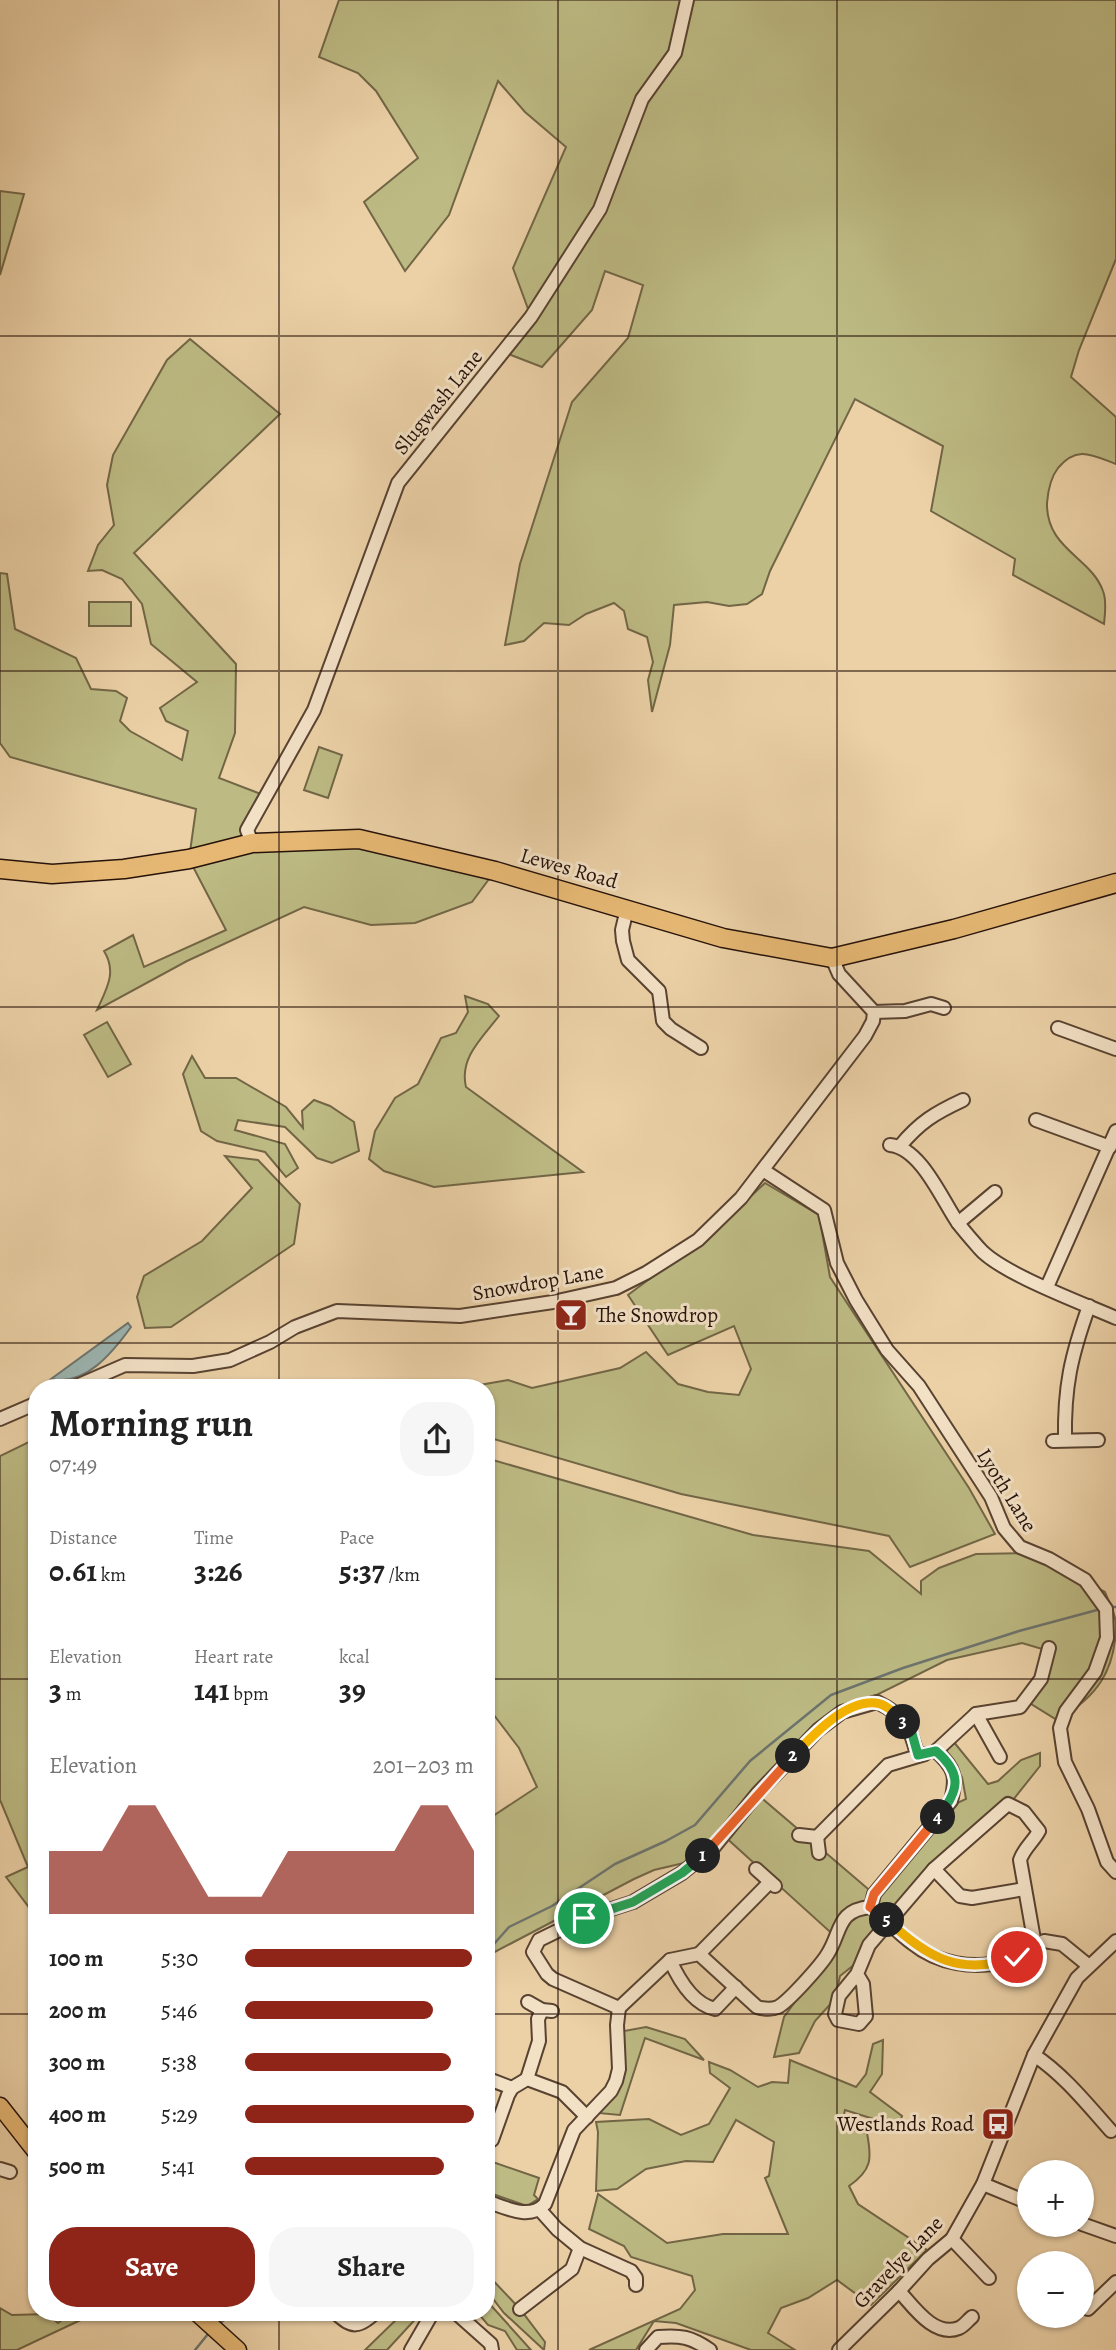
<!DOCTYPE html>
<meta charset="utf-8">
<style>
:root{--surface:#fff;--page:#f6f6f6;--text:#222;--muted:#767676;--accent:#8f2418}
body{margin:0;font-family:Alegreya,serif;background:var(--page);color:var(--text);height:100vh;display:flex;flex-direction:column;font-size:26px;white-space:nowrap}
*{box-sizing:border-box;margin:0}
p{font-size:23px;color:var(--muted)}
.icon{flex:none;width:38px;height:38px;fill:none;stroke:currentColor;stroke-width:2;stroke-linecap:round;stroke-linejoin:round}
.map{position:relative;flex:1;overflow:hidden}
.sheet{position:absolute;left:28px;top:1379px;width:467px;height:942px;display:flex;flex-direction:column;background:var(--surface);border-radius:28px;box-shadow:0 2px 5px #0004}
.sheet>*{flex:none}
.buttons{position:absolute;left:1017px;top:2160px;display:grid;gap:14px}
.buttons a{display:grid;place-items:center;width:77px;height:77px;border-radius:50%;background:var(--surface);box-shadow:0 2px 5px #0004;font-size:35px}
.pin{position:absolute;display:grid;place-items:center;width:60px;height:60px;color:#fff;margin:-30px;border:4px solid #fff;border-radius:50%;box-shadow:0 2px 7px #0007}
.km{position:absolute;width:35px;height:35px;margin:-18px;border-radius:50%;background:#222;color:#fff;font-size:19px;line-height:35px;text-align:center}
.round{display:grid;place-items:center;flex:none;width:74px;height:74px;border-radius:28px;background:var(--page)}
.head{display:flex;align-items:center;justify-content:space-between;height:119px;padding:0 21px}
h1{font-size:38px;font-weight:700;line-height:52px}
.stats{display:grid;grid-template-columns:repeat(3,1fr);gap:10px;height:119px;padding:7px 21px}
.stats div{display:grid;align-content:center}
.stats b{font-size:30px;font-weight:700}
.stats small{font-size:19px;font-weight:400}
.stats p{font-size:19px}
.chart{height:196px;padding:14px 21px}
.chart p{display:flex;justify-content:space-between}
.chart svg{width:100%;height:126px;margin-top:7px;fill:var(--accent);opacity:.7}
.cta{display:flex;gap:14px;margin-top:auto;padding:14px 21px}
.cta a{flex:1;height:80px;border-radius:28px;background:var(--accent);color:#fff;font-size:28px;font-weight:700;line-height:80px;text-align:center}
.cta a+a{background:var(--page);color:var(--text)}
ul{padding:0 21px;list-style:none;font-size:23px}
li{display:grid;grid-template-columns:112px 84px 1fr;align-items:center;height:52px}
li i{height:18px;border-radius:9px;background:var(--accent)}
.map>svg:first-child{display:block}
.green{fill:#bdba83;stroke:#726646;stroke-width:2}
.water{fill:#9bb5b1;stroke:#6c746e;stroke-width:2}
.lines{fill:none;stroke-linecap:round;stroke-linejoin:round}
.stream{stroke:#6c746e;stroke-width:2.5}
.minor-casing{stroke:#584231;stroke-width:16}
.major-casing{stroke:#26120a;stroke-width:19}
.highway-casing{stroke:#26120a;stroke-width:21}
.minor{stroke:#f3e1c6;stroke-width:12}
.major{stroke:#e6b874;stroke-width:16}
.highway{stroke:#e6b874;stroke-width:18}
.split-1-casing{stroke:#fff;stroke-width:14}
.split-2-casing{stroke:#fff;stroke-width:14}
.split-3-casing{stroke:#fff;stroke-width:14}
.split-4-casing{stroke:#fff;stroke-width:14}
.split-5-casing{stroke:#fff;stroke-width:14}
.split-6-casing{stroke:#fff;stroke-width:14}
.split-1{stroke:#22a559;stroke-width:9}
.split-2{stroke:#f0652b;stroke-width:9}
.split-3{stroke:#f5b400;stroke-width:9}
.split-4{stroke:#22a559;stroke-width:9}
.split-5{stroke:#f0652b;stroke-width:9}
.split-6{stroke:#f5b400;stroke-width:9}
.grid{fill:none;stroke:#26120a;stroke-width:2;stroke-opacity:0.55}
.labels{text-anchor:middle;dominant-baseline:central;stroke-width:6;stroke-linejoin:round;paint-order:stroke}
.street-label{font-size:21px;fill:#26120a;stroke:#f3e1c6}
.poi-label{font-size:21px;fill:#26120a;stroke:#f3e1c6;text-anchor:start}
</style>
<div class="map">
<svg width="1116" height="2350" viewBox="0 0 1116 2350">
<rect width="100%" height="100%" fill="#ecd1a7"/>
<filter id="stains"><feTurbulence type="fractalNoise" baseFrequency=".00286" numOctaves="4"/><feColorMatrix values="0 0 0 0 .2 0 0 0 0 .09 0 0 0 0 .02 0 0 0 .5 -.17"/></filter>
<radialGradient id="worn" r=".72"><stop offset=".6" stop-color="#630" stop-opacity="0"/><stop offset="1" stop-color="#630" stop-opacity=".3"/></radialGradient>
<g class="green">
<path d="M339,0H1116V259L1079,350L1071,377L1116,417V464C1092,455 1077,445 1058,468C1051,477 1048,491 1047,503C1046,549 1091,557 1103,591C1107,601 1105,614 1104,624L1013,575L1015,559L931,511L943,446L855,399L770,571L762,594L747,604L729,606L707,602L674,605L670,645L652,712L648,680L653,662L647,637L628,629L624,611L614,603L586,614L569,625L544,623L524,641L505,645L520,564L572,402L628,338L643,285L605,271L592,310L542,367L503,352L531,317L513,268L566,147L525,112L498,81L449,215L405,271L364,202L418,158L376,91L358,73L319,57Z"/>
<path d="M0,191L24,194L0,275Z"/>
<path d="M190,339L280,414L134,553L236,664L235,733L219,778L266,796L247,830L252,842L359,839L495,871L472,902L415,923L371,925L304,907L187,961L97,1010C107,988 117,972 104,951L133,935L144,967L226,930L189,859L196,809L10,757L0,743V573L7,574L15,629L76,658L91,689L116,691L127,698L120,721L130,731L182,760L188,731L166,721L160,708L197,682L151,644L142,604L122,579L102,570L88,571L98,545L114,525L107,485L113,455L167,360Z"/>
<rect x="89" y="602" width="42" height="24"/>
<path d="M319,747L342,755L328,798L304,790Z"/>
<path d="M465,996L488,1004L499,1016C482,1038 459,1058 466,1087L583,1172L434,1187L384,1171L369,1159L375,1131L395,1098L418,1084L441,1038L456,1033L468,1012Z"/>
<path d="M107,1022L131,1064L108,1077L84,1035Z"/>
<path d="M192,1056L205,1078H236L286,1107L303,1128L302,1111L314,1100L330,1106L354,1122L359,1151L332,1163L317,1158L285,1127L238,1120L235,1130L285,1144L298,1168L286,1177L265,1152L217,1141L201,1131L183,1074Z"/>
<path d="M225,1156L258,1160L300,1204L294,1244L171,1327L145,1328L137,1297L144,1276L202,1241L252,1188Z"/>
<path d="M765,1183L819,1215L830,1277L969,1488L995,1534L910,1567L889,1536L681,1494L487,1437L486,1388H473L474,1386L508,1380L532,1388L620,1368L646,1352L678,1384L708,1392L739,1395L751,1369L734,1326L668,1355L628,1295L716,1229Z"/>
<path d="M37,1438V1918L6,1877L28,1867L0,1800V1456Z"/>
<path d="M486,1458L753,1535L869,1551L921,1594V1581L939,1568L976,1554L1031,1553L1105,1592C1109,1602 1115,1613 1116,1623C1116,1671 1096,1698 1057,1720L1028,1702L1049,1651L1022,1643L947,1660L842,1712L758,1795L874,1894L869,1909L882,1921L855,1964L840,1976L835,1999L815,2021L799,2053L774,2057L784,2017L805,1988L833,1957L838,1939L723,1835L701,1859L654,1870L634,1879L487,1956V1820L537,1787L519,1748L487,1706Z"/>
<path d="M953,1741L988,1784L998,1781L1021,1760L1040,1753V1766L1013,1800L983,1820L894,1911L889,1912L876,1904L877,1894L953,1805L966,1799L962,1777L944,1749Z"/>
<path d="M646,2027L685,2039L704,2060L645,2038L620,2115L598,2113L623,2071L624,2031Z"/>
<path d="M883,2040L882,2074L870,2092L902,2116L899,2127L845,2110L841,2128L867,2133C872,2159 872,2170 849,2186L858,2204L927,2250L871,2305L837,2280L808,2298L781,2308L768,2333L795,2350H751L676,2323L654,2321L636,2350H589L680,2309L695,2290L692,2276L631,2257L624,2246L589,2229L598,2194L667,2243L723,2234H788L765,2178L769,2176L774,2142L736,2120L713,2162L686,2161L646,2169L617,2189L596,2191L598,2132L596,2122L649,2119L681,2135L709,2124L730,2088L710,2073L709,2062L730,2070L758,2087L772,2082L788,2083L790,2060L856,2087L866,2074L873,2044Z"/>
<path d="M487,2160L539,2178L534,2195L538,2199L527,2206L487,2192Z"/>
<path d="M486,2273L520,2309L545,2342L544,2350L504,2313L487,2291Z"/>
<path d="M487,2301L531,2350H517L505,2331L488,2325L477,2312H486Z"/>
<path d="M0,2308L12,2315L47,2314L58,2323C70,2314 72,2307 87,2317L17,2350H0Z"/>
<path d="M404,2312H422L387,2350H365Z"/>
</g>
<path class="water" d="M128,1323L131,1327C113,1352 85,1387 51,1379Z"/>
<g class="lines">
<g class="stream">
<path d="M1114,1607H1116"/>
<path d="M486,1953L509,1927L552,1906L615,1864L666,1841L695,1825L750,1761L831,1695L903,1668L1019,1631L1097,1610"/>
<path d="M220,2323L235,2312"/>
<path d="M195,2350L208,2334"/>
</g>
<defs>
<g id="minor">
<path d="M252,843L247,830L314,710L398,483L531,317L600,209L642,99L675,53L687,0"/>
<path d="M627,909L622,930L623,941L628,960L659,991L663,1021L671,1029L701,1048"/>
<path d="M874,1012L905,1011L931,1004L944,1008"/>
<path d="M1058,1028L1116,1049"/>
<path d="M1036,1120L1110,1147"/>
<path d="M890,1145C921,1148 942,1200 958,1223C964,1231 972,1240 979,1248C1000,1273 1082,1303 1116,1318"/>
<path d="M900,1146C920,1122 935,1113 963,1100"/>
<path d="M763,1170L824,1210L837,1263L856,1300L887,1350L919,1386L991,1497L1004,1528L1020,1547L1049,1559L1085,1580L1106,1609L1107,1638L1095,1672L1066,1711L1060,1728L1065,1762L1088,1809L1107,1862L1116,1872"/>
<path d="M958,1223L995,1192"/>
<path d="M1047,1287L1116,1131"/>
<path d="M72,1388L125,1365L193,1366L230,1360L270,1342L295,1327L337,1311L460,1316L553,1302L616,1288L646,1273L698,1240L741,1198L865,1036L873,1021L874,1012L839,974L832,958"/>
<path d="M0,1419L37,1403"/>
<path d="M1065,1440C1064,1387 1071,1356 1089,1306"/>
<path d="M1053,1441L1098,1440"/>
<path d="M976,1714L1000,1757"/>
<path d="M936,1751L976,1714L1020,1707L1041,1679L1049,1648"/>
<path d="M799,1835L817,1837L819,1853"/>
<path d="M817,1837L888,1765L925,1754"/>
<path d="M756,1869L775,1886"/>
<path d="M934,1869L960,1896L972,1898L1024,1889"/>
<path d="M871,1907L874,1894L951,1801C957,1777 955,1768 936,1751"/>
<path d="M699,1954L770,1882"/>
<path d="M670,1960C678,1978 693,2004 715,2009L736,1987"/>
<path d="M857,1974L839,1996L835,2014L838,2020L859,2024L866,2016L863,1984L857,1974L869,1945L934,1869L1008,1804L1024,1812L1039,1831C1033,1842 1024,1848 1020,1860L1035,1945"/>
<path d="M528,2002L542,2010L552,2011"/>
<path d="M619,2008L553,1979L547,1974L533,1952L539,1940L584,1918L633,1902L682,1873L714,1847L757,1794L818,1730L842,1712L877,1702C904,1715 911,1728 917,1755"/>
<path d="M1034,2055C1064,2075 1087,2104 1111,2131"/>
<path d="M486,2078L512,2088"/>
<path d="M527,2079L539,2041L538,2019L542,2010"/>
<path d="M492,2140L508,2095L512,2088L527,2079L562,2092L587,2117"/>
<path d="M0,2169L10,2172"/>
<path d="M983,2184L1029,2203"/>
<path d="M486,2201C505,2207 529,2221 545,2204L574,2130L611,2091L616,2081L619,2069L617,2025L619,2008L670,1960L699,1954L757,2007C764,2009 771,2010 778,2007C789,2001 820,1966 827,1955C842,1932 836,1910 871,1907C885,1918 897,1932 912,1943C938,1964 974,1970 1006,1961C1020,1957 1031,1946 1044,1941L1062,1944L1089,1966"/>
<path d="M540,2210L557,2229L580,2248L631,2271L636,2278V2285"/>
<path d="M1082,2224L1116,2236"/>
<path d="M952,2239L989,2278"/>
<path d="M899,2291C913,2306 934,2338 959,2328C964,2326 968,2320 972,2317"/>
<path d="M520,2309L572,2269L580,2248"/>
<path d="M1088,2309L1116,2282"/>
<path d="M335,2312C352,2330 359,2327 376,2312"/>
<path d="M455,2312L491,2344L492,2350"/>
<path d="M411,2350L433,2312"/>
<path d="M646,2350L658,2337C681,2335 691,2337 710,2350"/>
<path d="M839,2350L899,2291L928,2259L952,2239L983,2184L1034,2055L1077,1978L1116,1941"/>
</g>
<g id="major">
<path d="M0,2106L37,2153"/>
<path d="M196,2312L238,2350"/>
</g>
<path id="highway" d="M0,869L52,874L124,869L189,859L252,843L359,839L495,871L723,938L832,958L954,929L1116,883"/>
</defs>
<use href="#minor" class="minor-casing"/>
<use href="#major" class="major-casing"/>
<use href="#highway" class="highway-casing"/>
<use href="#minor" class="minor"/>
<use href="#major" class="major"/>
<use href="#highway" class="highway"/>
</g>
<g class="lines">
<defs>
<path id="split-1" d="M584,1918L633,1902L682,1873L703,1856"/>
<path id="split-2" d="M703,1856L793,1756"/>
<path id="split-3" d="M793,1756C812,1736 845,1700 876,1703C887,1704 896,1715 903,1722"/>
<path id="split-4" d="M903,1722L911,1730L918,1755L936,1751C963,1774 959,1791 938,1817"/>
<path id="split-5" d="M887,1920L870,1907L874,1894L938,1817"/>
<path id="split-6" d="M887,1920C928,1958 960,1977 1017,1957"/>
</defs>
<use href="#split-1" class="split-1-casing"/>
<use href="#split-2" class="split-2-casing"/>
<use href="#split-3" class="split-3-casing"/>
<use href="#split-4" class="split-4-casing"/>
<use href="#split-5" class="split-5-casing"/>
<use href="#split-6" class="split-6-casing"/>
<use href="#split-1" class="split-1"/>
<use href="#split-2" class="split-2"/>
<use href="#split-3" class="split-3"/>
<use href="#split-4" class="split-4"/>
<use href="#split-5" class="split-5"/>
<use href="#split-6" class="split-6"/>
</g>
<path class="grid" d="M279,0V1388M558,0V2350M837,0V2350M0,336H1116M0,671H1116M0,1007H1116M0,1343H1116M0,1679H37M486,1679H1116M0,2014H37M486,2014H1116M279,2312V2350"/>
<defs>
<symbol id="bar-square" viewBox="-11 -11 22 22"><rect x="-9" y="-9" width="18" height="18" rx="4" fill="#8f2418" stroke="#f3e1c6"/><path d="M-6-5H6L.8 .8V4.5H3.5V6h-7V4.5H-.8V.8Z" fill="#fff"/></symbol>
<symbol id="bus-square" viewBox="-11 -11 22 22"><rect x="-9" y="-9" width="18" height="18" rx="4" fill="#8f2418" stroke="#f3e1c6"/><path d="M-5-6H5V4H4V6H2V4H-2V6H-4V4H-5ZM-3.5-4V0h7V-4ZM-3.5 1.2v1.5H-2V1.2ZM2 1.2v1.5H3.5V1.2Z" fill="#fff"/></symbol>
</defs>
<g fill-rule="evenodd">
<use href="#bar-square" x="552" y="1296" width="38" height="38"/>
<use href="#bus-square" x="979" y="2105" width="38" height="38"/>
</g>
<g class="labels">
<g class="street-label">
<text transform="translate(438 402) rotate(-51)">Slugwash Lane</text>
<text transform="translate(569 868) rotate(16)">Lewes Road</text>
<text transform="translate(538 1282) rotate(-10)">Snowdrop Lane</text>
<text transform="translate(1007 1490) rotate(58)">Lyoth Lane</text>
<text transform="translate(898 2262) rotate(-46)">Gravelye Lane</text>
</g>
<g class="poi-label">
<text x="596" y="1315">The Snowdrop</text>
<text x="974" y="2124" text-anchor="end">Westlands Road</text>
</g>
</g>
<rect width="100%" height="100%" filter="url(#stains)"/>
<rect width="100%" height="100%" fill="url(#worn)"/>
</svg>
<div class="buttons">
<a>+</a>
<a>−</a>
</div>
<div class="pin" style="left:584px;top:1918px;background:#1e9e55"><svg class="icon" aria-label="arrive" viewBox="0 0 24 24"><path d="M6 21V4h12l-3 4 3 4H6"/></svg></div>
<div class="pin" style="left:1017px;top:1957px;background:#d93025"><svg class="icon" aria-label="check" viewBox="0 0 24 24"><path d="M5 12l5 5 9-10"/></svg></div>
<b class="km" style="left:703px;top:1856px">1</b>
<b class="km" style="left:793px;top:1756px">2</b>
<b class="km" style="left:903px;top:1722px">3</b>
<b class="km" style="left:938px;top:1817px">4</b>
<b class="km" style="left:887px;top:1920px">5</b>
<section class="sheet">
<div class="head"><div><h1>Morning run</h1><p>07:49</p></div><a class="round"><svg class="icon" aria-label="share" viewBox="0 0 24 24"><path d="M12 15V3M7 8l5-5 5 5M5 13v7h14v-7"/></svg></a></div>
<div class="stats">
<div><p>Distance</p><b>0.61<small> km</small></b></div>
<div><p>Time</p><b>3:26</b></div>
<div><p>Pace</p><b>5:37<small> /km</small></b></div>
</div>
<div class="stats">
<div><p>Elevation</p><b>3<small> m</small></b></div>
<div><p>Heart rate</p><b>141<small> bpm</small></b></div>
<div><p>kcal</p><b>39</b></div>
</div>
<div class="chart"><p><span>Elevation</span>201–203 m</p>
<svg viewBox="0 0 160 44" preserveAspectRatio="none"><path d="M0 44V22L10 22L20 22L30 6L40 6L50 22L60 38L70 38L80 38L90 22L100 22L110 22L120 22L130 22L140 6L150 6L160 22V44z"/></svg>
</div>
<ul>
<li><b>100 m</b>5:30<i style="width:99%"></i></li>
<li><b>200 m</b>5:46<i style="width:82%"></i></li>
<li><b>300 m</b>5:38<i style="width:90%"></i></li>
<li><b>400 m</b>5:29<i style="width:100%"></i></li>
<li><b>500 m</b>5:41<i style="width:87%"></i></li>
</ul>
<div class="cta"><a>Save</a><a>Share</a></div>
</section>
</div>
